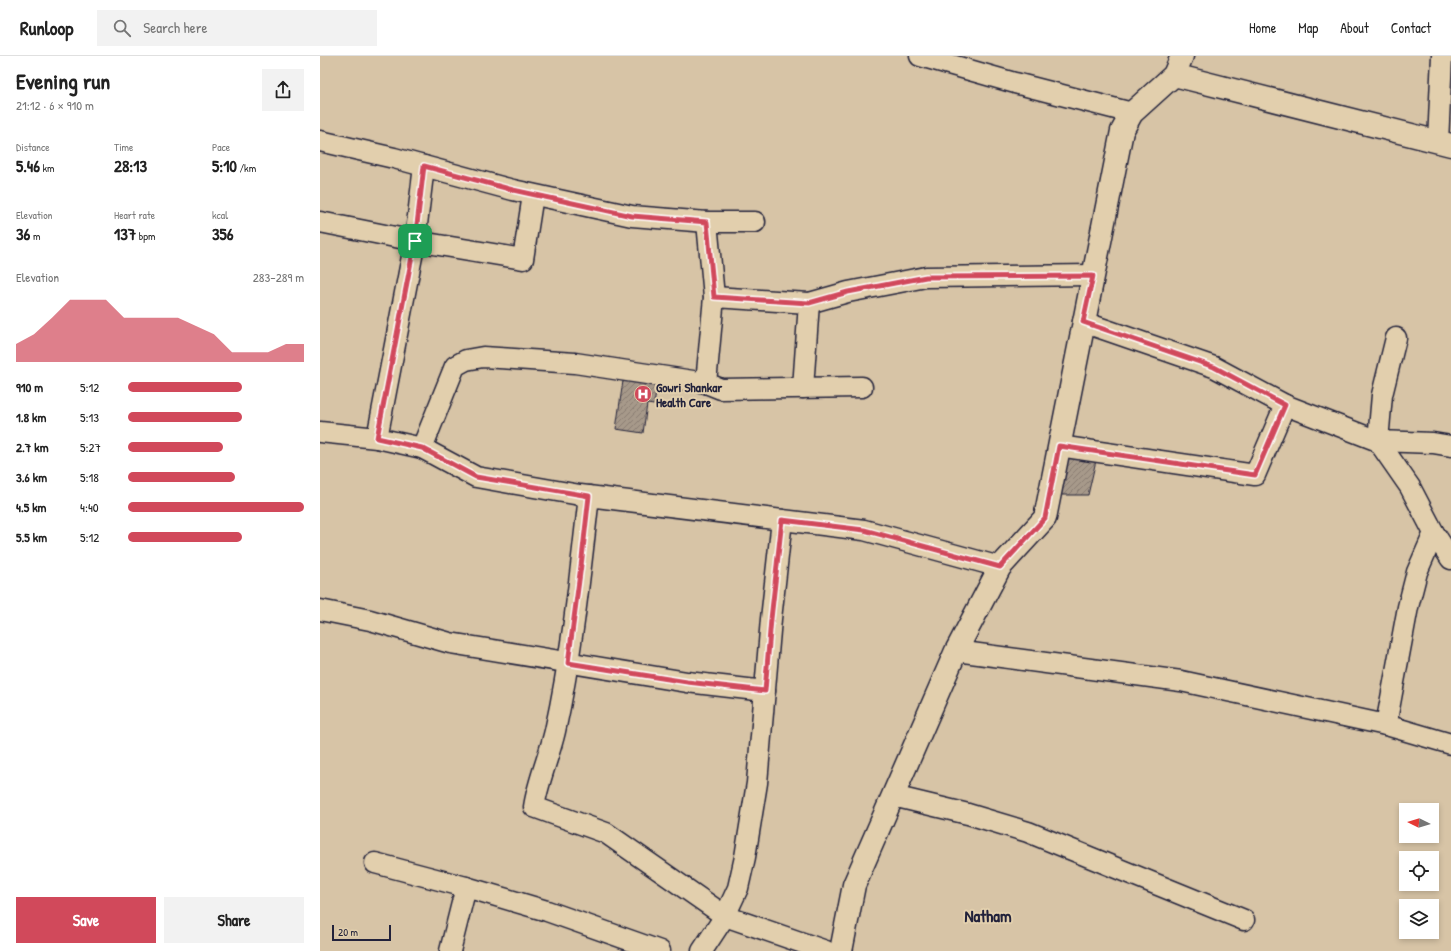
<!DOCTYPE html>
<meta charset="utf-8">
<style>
:root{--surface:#fff;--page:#f2f2f2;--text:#222;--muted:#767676;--line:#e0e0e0;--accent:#d1495b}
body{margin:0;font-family:"Patrick Hand",sans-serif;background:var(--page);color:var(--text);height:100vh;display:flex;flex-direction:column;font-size:15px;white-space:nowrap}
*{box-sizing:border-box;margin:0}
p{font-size:13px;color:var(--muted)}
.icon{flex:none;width:22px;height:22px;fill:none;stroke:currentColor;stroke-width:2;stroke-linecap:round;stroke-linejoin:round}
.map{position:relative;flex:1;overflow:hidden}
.panel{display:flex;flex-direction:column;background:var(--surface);width:320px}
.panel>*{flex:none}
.needle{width:26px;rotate:275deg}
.tools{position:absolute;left:1079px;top:747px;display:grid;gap:8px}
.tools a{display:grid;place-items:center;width:40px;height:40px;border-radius:0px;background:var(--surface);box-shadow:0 2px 6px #0003;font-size:20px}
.scale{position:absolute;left:12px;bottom:10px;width:59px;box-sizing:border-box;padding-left:4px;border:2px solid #22223b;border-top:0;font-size:11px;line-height:14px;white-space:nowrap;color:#22223b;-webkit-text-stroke:3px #e2cfad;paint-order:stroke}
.pin{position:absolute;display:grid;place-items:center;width:34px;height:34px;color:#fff;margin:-17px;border-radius:8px;box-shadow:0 2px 6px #0006}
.round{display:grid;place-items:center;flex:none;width:42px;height:42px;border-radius:0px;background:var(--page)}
.head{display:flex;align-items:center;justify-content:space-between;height:68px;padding:0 16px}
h1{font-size:22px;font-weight:700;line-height:30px}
.figures{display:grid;grid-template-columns:repeat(3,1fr);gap:6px;height:68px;padding:4px 16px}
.figures div{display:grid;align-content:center}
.figures b{font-size:17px;font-weight:700}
.figures small{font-size:11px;font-weight:400}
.figures p{font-size:11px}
.chart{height:112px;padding:8px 16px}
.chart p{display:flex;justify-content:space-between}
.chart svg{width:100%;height:72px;margin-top:4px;fill:var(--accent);opacity:.7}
.action{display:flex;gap:8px;margin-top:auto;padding:8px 16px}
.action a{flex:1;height:46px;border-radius:0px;background:var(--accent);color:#fff;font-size:16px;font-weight:700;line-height:46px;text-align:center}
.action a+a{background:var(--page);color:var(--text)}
ul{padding:0 16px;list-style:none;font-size:13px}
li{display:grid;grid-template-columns:64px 48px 1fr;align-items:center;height:30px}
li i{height:10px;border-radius:5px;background:var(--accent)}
header{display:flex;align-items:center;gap:24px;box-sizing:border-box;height:56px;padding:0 20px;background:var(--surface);border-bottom:1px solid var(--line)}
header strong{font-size:19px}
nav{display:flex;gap:22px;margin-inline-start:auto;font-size:14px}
.search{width:280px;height:36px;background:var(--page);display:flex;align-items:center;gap:10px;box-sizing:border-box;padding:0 14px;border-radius:0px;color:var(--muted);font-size:15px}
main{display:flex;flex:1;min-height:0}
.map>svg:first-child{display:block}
.building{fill:url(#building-hatch);stroke:#22223b}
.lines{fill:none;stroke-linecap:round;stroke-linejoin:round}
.street-casing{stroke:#22223b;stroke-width:23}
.secondary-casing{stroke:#22223b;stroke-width:25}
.street{stroke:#e2cfad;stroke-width:20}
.secondary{stroke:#e2cfad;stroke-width:22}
.route-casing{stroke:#fff;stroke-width:8}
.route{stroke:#d1495b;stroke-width:5}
.labels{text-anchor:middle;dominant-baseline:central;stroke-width:4;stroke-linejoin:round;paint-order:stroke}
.poi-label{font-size:13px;font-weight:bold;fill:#22223b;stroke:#e2cfad;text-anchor:start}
.district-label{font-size:17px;font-weight:bold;fill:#22223b;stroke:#e2cfad}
</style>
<header>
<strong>Runloop</strong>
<div class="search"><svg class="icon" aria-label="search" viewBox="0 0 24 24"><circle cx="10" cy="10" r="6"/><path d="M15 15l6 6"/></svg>Search here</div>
<nav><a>Home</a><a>Map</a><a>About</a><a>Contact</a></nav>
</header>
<main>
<section class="panel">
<div class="head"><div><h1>Evening run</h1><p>21:12 · 6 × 910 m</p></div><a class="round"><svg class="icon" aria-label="share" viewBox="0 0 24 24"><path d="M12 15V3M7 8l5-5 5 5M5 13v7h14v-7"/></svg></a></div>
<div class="figures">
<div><p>Distance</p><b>5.46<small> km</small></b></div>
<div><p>Time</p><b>28:13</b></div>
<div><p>Pace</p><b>5:10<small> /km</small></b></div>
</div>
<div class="figures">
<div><p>Elevation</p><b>36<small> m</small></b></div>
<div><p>Heart rate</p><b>137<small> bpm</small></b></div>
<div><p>kcal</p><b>356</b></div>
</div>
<div class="chart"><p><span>Elevation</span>283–289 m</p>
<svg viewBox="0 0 160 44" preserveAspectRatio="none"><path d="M0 44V33L10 27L20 17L30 6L40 6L50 6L60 17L70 17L80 17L90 17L100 22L110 27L120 38L130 38L140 38L150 33L160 33V44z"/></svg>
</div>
<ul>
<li><b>910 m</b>5:12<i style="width:65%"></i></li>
<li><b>1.8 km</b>5:13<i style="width:65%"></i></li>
<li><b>2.7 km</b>5:27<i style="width:54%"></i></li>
<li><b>3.6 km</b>5:18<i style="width:61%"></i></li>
<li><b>4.5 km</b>4:40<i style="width:100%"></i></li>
<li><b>5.5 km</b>5:12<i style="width:65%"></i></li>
</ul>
<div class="action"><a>Save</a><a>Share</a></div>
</section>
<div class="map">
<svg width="1131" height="895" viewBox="0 0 1131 895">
<defs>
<pattern id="building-hatch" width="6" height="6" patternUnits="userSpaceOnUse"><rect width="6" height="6" fill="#a7998a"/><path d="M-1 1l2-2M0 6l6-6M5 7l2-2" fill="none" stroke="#887c72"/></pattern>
</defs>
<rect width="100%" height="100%" fill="#d7c4a6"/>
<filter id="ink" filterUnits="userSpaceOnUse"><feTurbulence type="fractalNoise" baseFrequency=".025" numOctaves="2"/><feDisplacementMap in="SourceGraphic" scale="8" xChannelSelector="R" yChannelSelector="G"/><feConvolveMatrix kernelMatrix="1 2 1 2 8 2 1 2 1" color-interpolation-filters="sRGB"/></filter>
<g filter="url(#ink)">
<g class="building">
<path d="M304,318L338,323L334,349L327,348L323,377L296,373Z"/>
<path d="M743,396L777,400L768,439H734Z"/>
</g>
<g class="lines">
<defs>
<g id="street">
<path d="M600,0L695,27L812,57"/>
<path d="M0,85L74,102L193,134L312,160L387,166H435"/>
<path d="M1118,86L1122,0"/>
<path d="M0,166L95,185L203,203L213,139"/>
<path d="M394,241L489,247L528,236L606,221L773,219"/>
<path d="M763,266L894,311L965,349L1058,385L1090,431L1114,477L1131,503"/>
<path d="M1076,282L1062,339L1058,385L1113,387L1131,390"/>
<path d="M386,327L394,241L387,166"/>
<path d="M483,332L489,247"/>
<path d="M0,376L57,382L102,392L156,421L260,439L544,474L680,511"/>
<path d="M57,382L95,185L104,110"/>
<path d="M739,390L935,419L965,349"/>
<path d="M102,392L135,310L146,304L163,301L255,307L386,327L401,333L542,331"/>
<path d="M269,440C260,519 252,598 235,675C229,701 218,725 214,751L286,777L405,860L506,895"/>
<path d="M0,554L50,564L130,587L367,626L445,635"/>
<path d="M636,595L861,625L1066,669L1131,688"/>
<path d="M1066,669L1088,551L1097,516L1114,477"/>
<path d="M573,740L648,758L708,776L924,864"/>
<path d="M55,807L146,831"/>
<path d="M130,895L146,831L227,855L340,895"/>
<path d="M382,895L405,860L418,832L425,801L437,727L451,563L462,464"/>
</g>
<g id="secondary">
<path d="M854,19L1131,89"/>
<path d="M521,895L534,829L636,595L680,511L725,462L802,75L812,57L854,19L862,0"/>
</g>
</defs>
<use href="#street" class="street-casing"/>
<use href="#secondary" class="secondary-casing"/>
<use href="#street" class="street"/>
<use href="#secondary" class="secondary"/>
</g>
</g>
<g class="lines" filter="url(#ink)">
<defs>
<path id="route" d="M104,110L193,134L312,160L387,166L394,241L489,247L528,236L606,221L773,220L763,266L894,311L965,349L935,419L739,390L725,462L680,511L544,474L462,464L451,563L445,635L367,626L248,607L262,502L269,440L156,421L102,392L57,382L95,185Z"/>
</defs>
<use href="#route" class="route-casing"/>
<use href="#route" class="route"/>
</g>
<defs>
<symbol id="hospital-disc" viewBox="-11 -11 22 22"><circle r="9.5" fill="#d1495b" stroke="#e2cfad"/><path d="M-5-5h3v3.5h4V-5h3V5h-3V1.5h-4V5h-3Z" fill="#fff"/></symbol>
</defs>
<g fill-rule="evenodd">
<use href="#hospital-disc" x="313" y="328" width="20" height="20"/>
</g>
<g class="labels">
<g class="poi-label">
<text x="336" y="331">Gowri Shankar<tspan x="336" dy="15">Health Care</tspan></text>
</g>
<g class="district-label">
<text x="668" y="859">Natham</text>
</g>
</g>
</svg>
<div class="tools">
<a><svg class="needle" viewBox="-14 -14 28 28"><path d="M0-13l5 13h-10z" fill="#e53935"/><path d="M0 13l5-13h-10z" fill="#767676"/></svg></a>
<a><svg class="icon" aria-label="locate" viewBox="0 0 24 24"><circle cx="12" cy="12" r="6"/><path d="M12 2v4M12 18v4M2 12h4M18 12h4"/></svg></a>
<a><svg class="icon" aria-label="layers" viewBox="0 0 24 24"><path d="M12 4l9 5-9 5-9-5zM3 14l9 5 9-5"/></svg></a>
</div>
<div class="scale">20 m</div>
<div class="pin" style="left:95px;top:185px;background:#1e9e55"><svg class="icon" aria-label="arrive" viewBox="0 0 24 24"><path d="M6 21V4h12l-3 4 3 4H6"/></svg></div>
</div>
</main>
